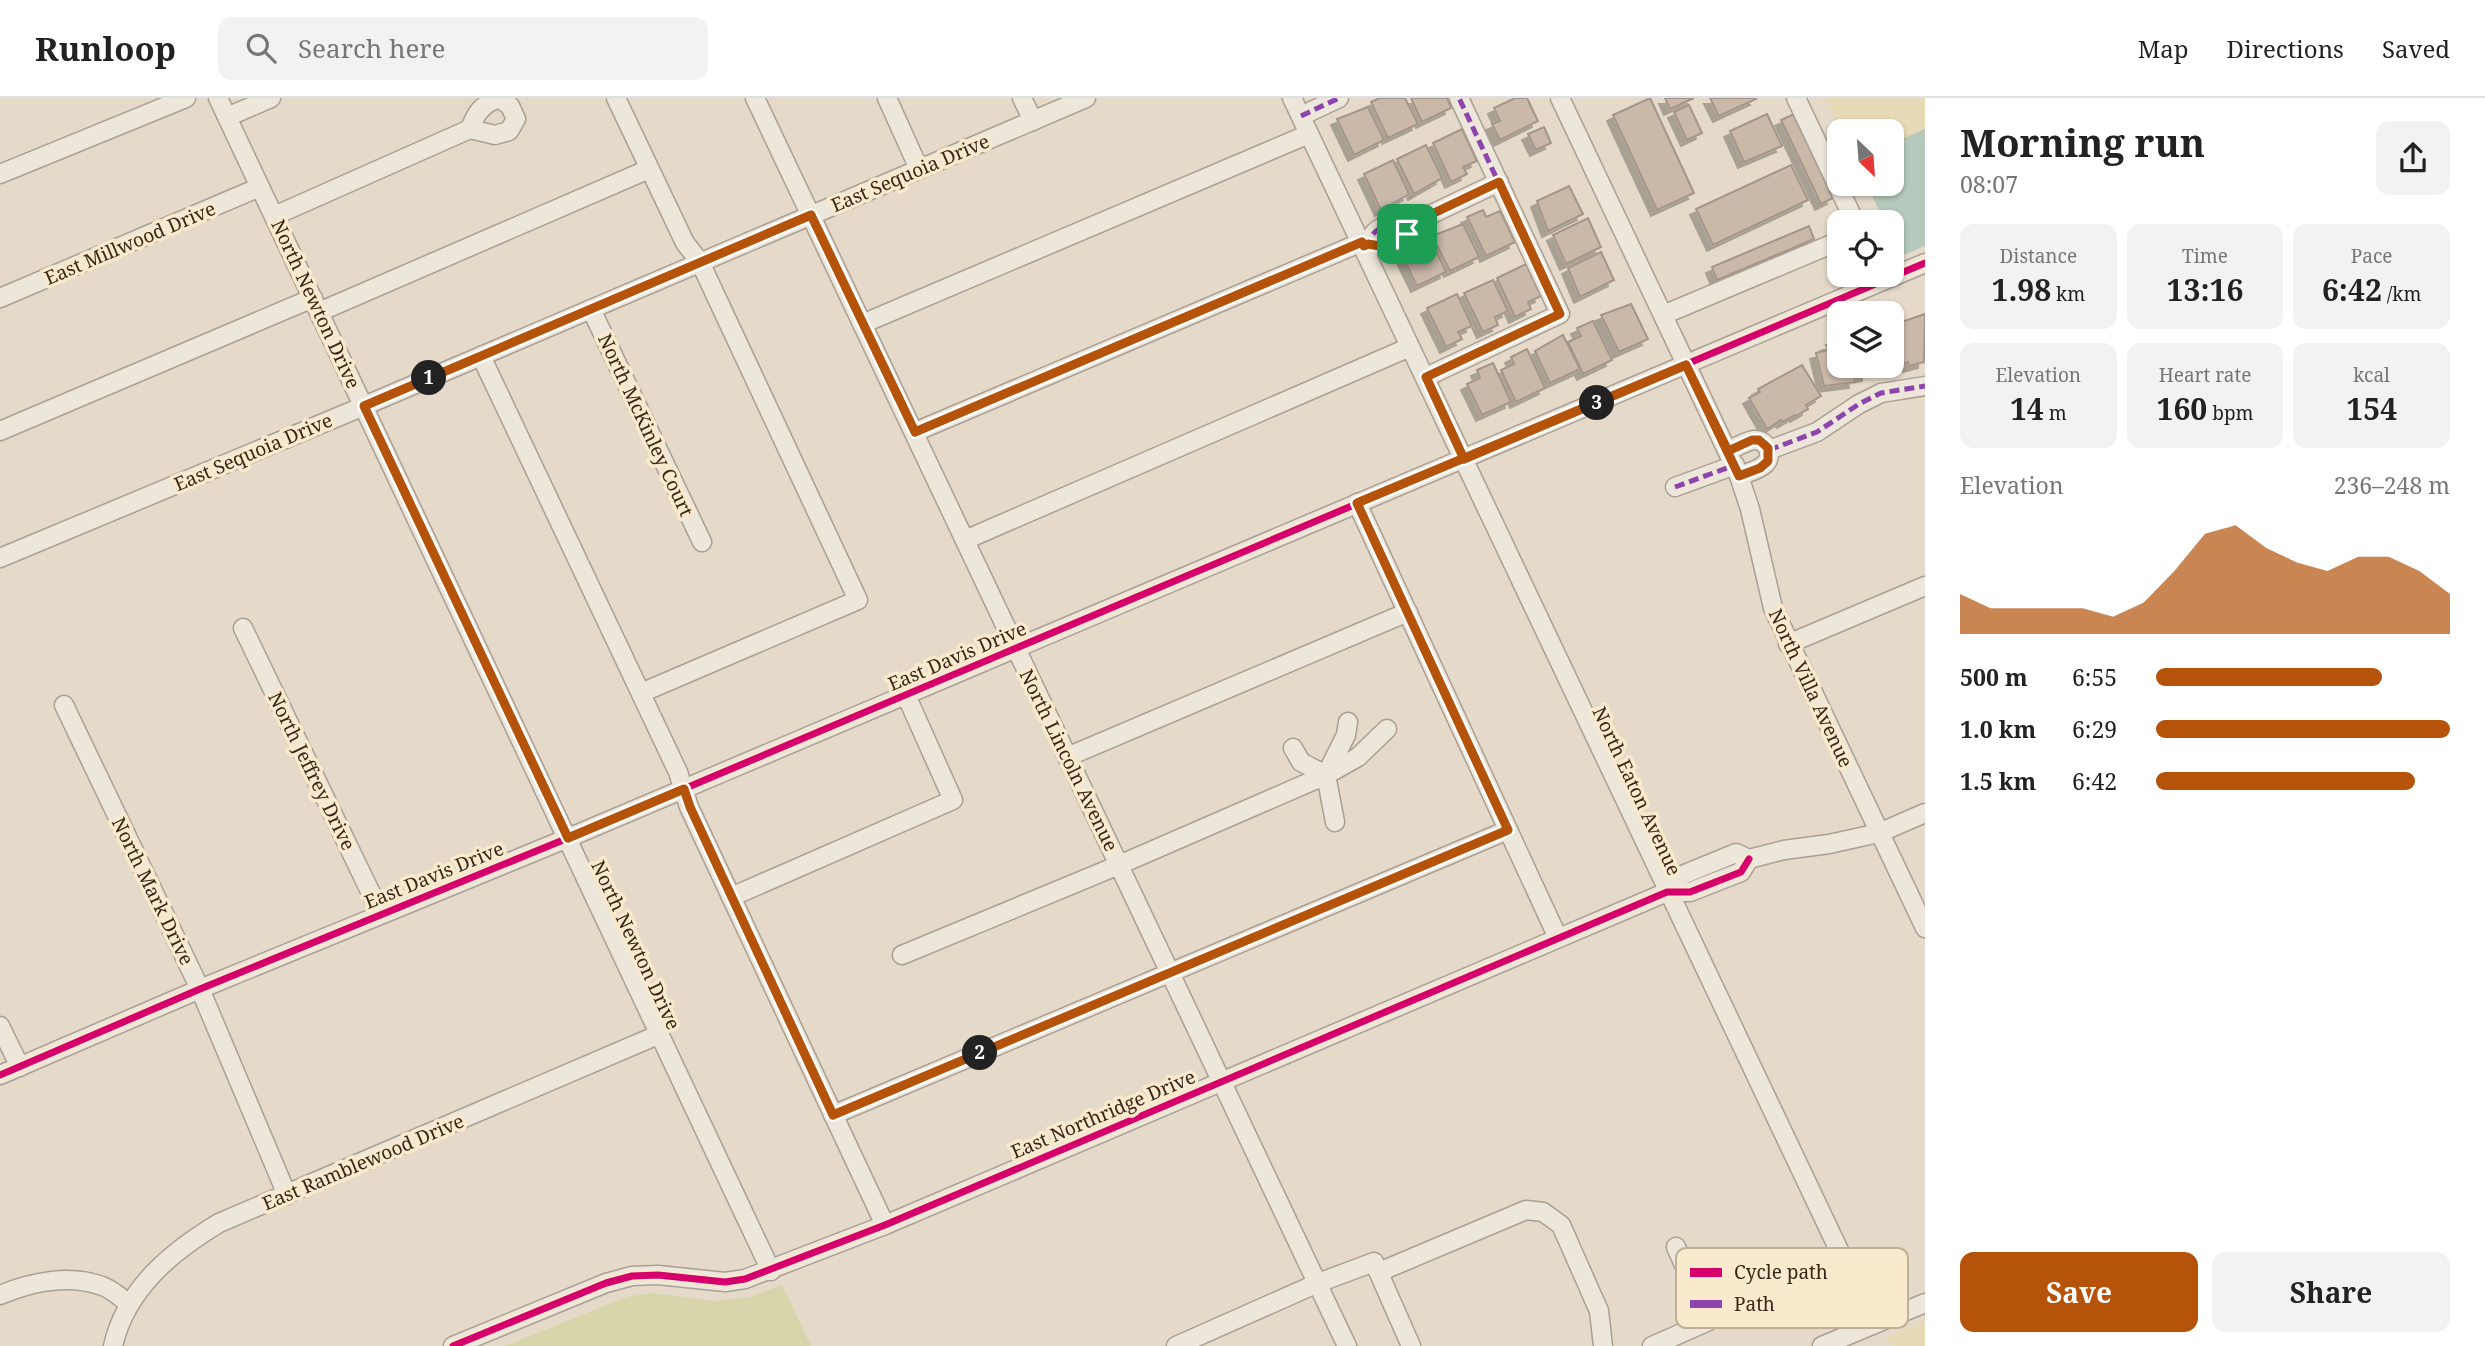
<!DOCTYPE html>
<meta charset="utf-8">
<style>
:root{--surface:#fff;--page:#f2f2f2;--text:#222;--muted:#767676;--line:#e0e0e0;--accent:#b45309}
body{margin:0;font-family:"Noto Serif",serif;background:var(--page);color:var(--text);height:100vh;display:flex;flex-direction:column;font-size:26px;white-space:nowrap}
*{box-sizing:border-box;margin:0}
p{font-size:23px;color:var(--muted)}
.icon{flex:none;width:38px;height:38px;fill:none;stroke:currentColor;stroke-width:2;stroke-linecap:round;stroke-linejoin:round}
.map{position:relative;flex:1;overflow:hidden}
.details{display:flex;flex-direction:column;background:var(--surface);width:560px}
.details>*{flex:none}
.needle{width:46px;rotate:155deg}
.buttons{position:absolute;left:1827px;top:21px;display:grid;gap:14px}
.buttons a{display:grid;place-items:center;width:77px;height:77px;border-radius:14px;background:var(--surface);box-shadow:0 2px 5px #0004;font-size:35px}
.pin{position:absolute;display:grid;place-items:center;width:60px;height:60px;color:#fff;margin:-30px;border-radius:14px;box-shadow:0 4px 10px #0006}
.km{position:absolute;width:35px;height:35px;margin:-18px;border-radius:50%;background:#222;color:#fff;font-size:19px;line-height:35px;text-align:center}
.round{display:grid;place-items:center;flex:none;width:74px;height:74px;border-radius:14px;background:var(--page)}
.head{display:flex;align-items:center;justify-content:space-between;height:119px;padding:0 35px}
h1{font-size:38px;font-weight:700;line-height:52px}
.stats{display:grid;grid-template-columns:repeat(3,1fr);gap:10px;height:119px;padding:7px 35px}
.stats div{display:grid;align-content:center;border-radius:14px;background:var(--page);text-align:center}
.stats b{font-size:30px;font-weight:700}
.stats small{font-size:19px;font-weight:400}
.stats p{font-size:19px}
.chart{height:196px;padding:14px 35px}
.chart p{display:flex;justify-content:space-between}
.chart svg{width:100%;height:126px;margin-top:7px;fill:var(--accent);opacity:.7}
.button{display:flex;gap:14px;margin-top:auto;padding:14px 35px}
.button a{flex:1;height:80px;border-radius:14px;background:var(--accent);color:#fff;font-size:28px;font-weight:700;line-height:80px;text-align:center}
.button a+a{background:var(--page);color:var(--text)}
ul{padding:0 35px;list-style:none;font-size:23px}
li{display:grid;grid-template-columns:112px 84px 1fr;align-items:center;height:52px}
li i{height:18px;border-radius:9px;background:var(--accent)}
header{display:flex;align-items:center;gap:42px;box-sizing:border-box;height:98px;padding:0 35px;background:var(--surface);border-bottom:2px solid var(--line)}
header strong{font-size:33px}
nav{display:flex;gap:38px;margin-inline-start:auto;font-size:24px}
.search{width:490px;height:63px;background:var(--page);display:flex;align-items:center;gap:18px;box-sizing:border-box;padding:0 24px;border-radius:14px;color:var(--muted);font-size:26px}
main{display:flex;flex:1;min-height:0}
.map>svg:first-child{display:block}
.farmland{fill:#e7dab7}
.green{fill:#d8d5aa}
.water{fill:#b5cabc}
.building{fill:#cab8a9;stroke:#a59589;stroke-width:2;filter:url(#shadow)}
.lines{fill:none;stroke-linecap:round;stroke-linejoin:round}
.minor-casing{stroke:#aa9f93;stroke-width:21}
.minor{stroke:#ede6db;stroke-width:18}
.quiet{stroke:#8e44ad;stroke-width:5;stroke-dasharray:10 5;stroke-linecap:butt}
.cycleway-casing{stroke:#f9e9cd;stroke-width:11}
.cycleway{stroke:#d6006c;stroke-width:7}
.route-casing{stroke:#fff;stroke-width:14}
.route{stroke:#b45309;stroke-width:9}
.labels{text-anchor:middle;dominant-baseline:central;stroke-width:7;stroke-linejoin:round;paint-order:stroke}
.street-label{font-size:19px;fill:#39271a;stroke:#f9e9cd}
.key{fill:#f9e9cd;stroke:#bfaf97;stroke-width:2}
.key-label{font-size:19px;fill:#39271a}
</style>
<header>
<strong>Runloop</strong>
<div class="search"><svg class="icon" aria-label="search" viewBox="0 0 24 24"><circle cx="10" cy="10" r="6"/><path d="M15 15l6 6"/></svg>Search here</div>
<nav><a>Map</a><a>Directions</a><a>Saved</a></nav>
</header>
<main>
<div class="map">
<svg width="1925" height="1248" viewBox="0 0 1925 1248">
<defs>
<filter id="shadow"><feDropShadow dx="-6" dy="6" stdDeviation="0" flood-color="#0004"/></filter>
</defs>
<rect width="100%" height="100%" fill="#e5dac9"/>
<g class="farmland">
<path d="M1825,0H1925V31L1892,45V33H1841Z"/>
<path d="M1925,1223V1248H1891L1887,1239Z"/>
</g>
<path class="green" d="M782,1187L811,1248H505L626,1199L651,1195L713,1203L750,1199Z"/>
<path class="water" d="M1925,31V148L1901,158L1892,138V124H1885L1866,86H1892V45Z"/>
<g class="building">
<path d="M1380,0H1405L1418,26L1388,40L1371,4Z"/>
<path d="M1411,0H1447L1451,10L1422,24Z"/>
<path d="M1515,0H1527L1538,23L1500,42L1492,26L1500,23L1494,10Z"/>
<path d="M1650,0L1694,95L1657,112L1613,17Z"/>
<path d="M1665,0H1694L1670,11Z"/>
<path d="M1710,0H1755L1756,1L1719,18Z"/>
<path d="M1689,7L1702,35L1687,42L1674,14Z"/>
<path d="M1368,9L1384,42L1354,57L1337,21Z"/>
<path d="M1767,16L1782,48L1744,64L1730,33Z"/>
<path d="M1794,16L1833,100L1821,106L1781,22Z"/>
<path d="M1544,29L1551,45L1536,52L1528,36Z"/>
<path d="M1462,31L1477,63L1463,69L1467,76L1451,84L1433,45Z"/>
<path d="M1426,47L1442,80L1414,96L1397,61Z"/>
<path d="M1393,62L1409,96L1381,112L1364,76Z"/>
<path d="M1791,67L1808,102L1713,147L1696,111Z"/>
<path d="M1569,88L1583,116L1548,133L1537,103Z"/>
<path d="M1483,112L1486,119L1500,113L1515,144L1486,158L1467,119Z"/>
<path d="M1588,120L1601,149L1566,166L1553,137Z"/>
<path d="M1463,126L1479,159L1450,173L1432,138Z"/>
<path d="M1809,128L1814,141L1717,182L1712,169Z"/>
<path d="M1430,141L1446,174L1417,188L1400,153Z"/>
<path d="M1601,154L1614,182L1580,199L1568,170Z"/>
<path d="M1526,166L1541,198L1528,204L1531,211L1515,219L1497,180Z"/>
<path d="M1493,182L1508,213L1495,219L1498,227L1483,234L1464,195Z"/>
<path d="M1457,196L1472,228L1458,234L1462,241L1446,249L1427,210Z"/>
<path d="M1631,206L1648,241L1619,254L1601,217Z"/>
<path d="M1925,216L1924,264L1909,268L1908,264L1891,268L1893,227Z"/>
<path d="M1593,223L1612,262L1583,276L1568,244L1581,238L1577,230Z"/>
<path d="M1563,237L1580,271L1550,285L1535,253Z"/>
<path d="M1839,244V268L1883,269L1868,273V277L1854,280L1855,284L1824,288L1816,255L1828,252L1826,247Z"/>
<path d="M1527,251L1545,290L1516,304L1501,272L1514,266L1511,259Z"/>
<path d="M1493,265L1511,304L1482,317L1467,286L1480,280L1477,272Z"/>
<path d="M1802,267L1821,298L1806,307L1808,311L1796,318L1795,317L1783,324L1781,322L1767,331L1749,300L1760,294L1758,291Z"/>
</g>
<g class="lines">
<defs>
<g id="minor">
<path d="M218,0L771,1173"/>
<path d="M616,0L685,145L700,164L858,502L641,595"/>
<path d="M755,0L1347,1248"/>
<path d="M887,0L919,71"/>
<path d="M1022,0L1033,23"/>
<path d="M1292,0L1874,1226"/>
<path d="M1560,0L1739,378L1750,411L1773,510L1925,830"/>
<path d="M1796,0L1855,124"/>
<path d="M1301,18L1339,0"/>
<path d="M227,19L271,0"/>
<path d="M0,76L186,0"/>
<path d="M274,118L470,31L495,37L509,33L516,21L510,8L499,0C482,6 476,15 470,31"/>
<path d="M1368,146L1380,148L1407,136L1415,124L1499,84"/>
<path d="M1364,148C1370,144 1370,139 1375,134C1385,125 1402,122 1415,124"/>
<path d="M0,200L260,89"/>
<path d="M591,211L702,444"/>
<path d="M319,214L649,71"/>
<path d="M1663,217L1839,143"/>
<path d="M862,226L1309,36"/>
<path d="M481,258L678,674L689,709L885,1127"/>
<path d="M1426,279L1560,216L1459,0"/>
<path d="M0,333L313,200"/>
<path d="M915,334L1362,144"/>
<path d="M1769,352L1817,334L1859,306L1881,295L1925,288"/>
<path d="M1728,353C1736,349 1746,343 1754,342C1767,341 1774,357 1765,366C1759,372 1747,375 1739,378"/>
<path d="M1675,389L1735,367"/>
<path d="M1357,405L1558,840"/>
<path d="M965,442L1410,249"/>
<path d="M0,460L364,308L1086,0"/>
<path d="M243,530L381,816"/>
<path d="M1788,546L1925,488"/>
<path d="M64,607L200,891L287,1097"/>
<path d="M1293,650L1301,664L1326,677"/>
<path d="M1067,659L1408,514"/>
<path d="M1335,724L1326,677L1346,637L1348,624"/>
<path d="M1667,794L1680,778L1736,755L1749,761L1784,752L1829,746L1879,735L1925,715"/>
<path d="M731,799L953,702L906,597"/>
<path d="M902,857L1119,767L1326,677L1358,659L1387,631"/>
<path d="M0,928L20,969"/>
<path d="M0,977L200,891L568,740L1925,165"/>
<path d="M833,1017L1508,732"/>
<path d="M1379,1174L1526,1112L1543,1114L1561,1127L1599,1213L1603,1248"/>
<path d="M0,1197C31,1184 69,1176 102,1188C112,1191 121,1200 129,1206"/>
<path d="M113,1248C126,1191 171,1154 219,1125L660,936"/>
<path d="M453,1248L606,1185L632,1178L658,1177L725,1184L745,1181L885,1127L1667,794H1690L1741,774L1749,761"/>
<path d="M1176,1248L1318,1185L1374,1164L1411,1248"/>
<path d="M1652,1248L1709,1223L1676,1149"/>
<path d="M1822,1248L1925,1205"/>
</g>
</defs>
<use href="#minor" class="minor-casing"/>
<use href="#minor" class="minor"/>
<g class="quiet">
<path d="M1301,18L1339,0"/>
<path d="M1368,146L1380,148L1407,136L1415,124L1499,84"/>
<path d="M1364,148C1370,144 1370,139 1375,134C1385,125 1402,122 1415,124"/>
<path d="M1426,279L1560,216L1459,0"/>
<path d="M1769,352L1817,334L1859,306L1881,295L1925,288"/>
<path d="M1675,389L1735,367"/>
</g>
<defs>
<g id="cycleway">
<path d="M0,977L200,891L568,740L1925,165"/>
<path d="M453,1248L606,1185L632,1178L658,1177L725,1184L745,1181L885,1127L1667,794H1690L1741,774L1749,761"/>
</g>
</defs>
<use href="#cycleway" class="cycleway-casing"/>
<use href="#cycleway" class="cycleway"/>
</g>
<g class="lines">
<defs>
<path id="route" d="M1407,136L1380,148L1368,146L1364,148L1362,144L915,334L811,117L364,308L568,740L684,691L690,709L833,1017L1508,732L1357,405L1686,267L1728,353L1752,342H1759L1768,350V363L1760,370L1739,378L1686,267L1464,361L1426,279L1560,216L1499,84L1415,124L1407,136"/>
</defs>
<use href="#route" class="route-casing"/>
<use href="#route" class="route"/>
</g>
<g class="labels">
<g class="street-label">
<text transform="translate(910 75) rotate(-23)">East Sequoia Drive</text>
<text transform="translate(130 145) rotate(-23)">East Millwood Drive</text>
<text transform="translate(316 206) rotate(65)">North Newton Drive</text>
<text transform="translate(646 327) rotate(65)">North McKinley Court</text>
<text transform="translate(253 354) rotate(-23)">East Sequoia Drive</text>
<text transform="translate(957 558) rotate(-23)">East Davis Drive</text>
<text transform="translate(1811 590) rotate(65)">North Villa Avenue</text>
<text transform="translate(1069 662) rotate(64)">North Lincoln Avenue</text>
<text transform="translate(312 673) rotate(64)">North Jeffrey Drive</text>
<text transform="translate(1637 693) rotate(65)">North Eaton Avenue</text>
<text transform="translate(434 777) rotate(-22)">East Davis Drive</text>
<text transform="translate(153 793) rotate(64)">North Mark Drive</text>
<text transform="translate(636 847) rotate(65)">North Newton Drive</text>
<text transform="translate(1103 1016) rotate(-23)">East Northridge Drive</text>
<text transform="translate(363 1064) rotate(-23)">East Ramblewood Drive</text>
</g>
</g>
<rect x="1676" y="1150" width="232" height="80" rx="10" class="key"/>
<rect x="1690" y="1170" width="32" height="9" fill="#d6006c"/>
<rect x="1690" y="1202" width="32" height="8" fill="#8e44ad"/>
<g class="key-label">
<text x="1734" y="1181">Cycle path</text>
<text x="1734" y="1213">Path</text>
</g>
</svg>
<div class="buttons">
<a><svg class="needle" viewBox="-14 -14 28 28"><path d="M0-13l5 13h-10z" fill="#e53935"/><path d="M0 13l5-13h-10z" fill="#767676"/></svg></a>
<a><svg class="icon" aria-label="locate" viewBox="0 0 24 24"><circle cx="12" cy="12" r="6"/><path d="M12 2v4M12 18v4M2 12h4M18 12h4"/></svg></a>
<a><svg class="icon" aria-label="layers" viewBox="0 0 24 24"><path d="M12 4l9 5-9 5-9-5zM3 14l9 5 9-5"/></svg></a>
</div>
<div class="pin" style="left:1407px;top:136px;background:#1e9e55"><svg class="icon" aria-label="arrive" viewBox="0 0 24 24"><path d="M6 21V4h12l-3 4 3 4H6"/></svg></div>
<b class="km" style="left:429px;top:280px">1</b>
<b class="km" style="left:980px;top:955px">2</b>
<b class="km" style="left:1597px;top:305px">3</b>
</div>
<section class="details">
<div class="head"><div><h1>Morning run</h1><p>08:07</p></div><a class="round"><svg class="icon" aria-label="share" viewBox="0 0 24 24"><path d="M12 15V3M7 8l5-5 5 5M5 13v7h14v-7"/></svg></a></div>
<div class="stats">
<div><p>Distance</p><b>1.98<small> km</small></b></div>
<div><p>Time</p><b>13:16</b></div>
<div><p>Pace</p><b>6:42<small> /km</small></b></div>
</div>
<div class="stats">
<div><p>Elevation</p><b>14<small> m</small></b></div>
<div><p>Heart rate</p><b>160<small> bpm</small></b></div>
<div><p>kcal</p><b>154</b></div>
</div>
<div class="chart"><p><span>Elevation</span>236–248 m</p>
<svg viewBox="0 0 160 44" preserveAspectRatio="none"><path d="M0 44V30L10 35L20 35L30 35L40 35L50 38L60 33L70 22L80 9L90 6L100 14L110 19L120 22L130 17L140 17L150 22L160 30V44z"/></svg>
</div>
<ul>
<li><b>500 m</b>6:55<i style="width:77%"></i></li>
<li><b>1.0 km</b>6:29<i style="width:100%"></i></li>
<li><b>1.5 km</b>6:42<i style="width:88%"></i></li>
</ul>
<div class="button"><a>Save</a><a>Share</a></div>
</section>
</main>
